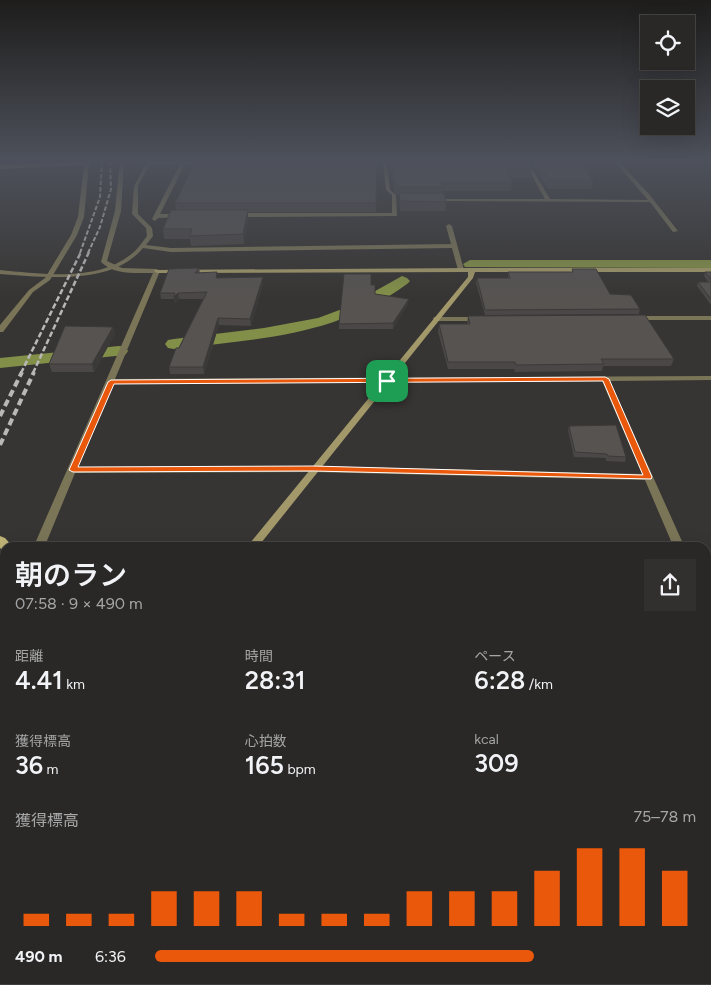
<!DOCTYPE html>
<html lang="ja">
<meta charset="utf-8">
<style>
:root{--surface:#292826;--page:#31302e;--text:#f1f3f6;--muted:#a5a6a7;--line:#454443;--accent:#ea580c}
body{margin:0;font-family:Figtree,"Noto Sans JP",sans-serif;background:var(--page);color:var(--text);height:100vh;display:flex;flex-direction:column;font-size:19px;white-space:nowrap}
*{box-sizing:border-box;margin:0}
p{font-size:16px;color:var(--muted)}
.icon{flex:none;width:28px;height:28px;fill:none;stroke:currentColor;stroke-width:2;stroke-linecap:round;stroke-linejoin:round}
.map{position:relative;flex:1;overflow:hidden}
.sheet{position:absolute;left:0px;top:542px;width:711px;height:442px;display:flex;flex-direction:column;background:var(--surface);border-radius:15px 15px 0 0;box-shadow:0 5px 20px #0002,0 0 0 1px var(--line)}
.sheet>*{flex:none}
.buttons{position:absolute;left:640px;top:15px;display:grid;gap:10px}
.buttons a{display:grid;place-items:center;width:55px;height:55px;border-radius:0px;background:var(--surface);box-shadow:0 5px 20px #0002,0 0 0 1px var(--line);font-size:25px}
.pin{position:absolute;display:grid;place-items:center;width:42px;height:42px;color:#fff;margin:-21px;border-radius:10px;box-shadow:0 2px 8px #0006}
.round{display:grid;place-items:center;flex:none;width:52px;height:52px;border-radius:0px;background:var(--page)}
.summary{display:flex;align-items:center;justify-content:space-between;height:85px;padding:0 15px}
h1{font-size:28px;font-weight:600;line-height:38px}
.stats{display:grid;grid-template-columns:repeat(3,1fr);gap:8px;height:85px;padding:5px 15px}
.stats div{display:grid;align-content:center}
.stats b{font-size:25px;font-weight:600}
.stats small{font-size:14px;font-weight:400}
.stats p{font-size:14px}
.chart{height:140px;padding:10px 15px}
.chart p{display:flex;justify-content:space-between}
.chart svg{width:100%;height:90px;margin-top:5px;stroke:var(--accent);stroke-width:6}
ul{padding:0 15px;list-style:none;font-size:16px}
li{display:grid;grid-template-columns:80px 60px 1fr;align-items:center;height:38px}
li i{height:12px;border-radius:6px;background:var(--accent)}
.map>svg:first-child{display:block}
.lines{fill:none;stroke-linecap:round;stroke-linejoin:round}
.canal{fill:#828f48;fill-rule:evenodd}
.lane{fill:#7b7558;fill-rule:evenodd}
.street{fill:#7b7558;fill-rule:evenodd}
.secondary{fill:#a29869;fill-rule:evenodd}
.primary{fill:#c0b376;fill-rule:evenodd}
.rail-far2{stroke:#bab8b7;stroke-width:2;stroke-dasharray:4.5 2;stroke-linecap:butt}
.rail-far1{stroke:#bab8b7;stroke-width:2.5;stroke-dasharray:5.5 2.5;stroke-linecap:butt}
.rail{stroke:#bab8b7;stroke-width:4;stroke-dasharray:7 4;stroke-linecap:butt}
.wall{fill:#4a4746}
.shaded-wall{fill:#3c3a39}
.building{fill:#565351;stroke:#3c3a39}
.route{fill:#ea580c;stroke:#fff;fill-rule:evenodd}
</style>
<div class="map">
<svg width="711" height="985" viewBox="0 0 711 985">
<rect width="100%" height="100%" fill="#373533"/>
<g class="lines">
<g class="canal">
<path d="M470,260H711V268L465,267L463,264Z"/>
<path d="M402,276L407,278L410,281L407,284C334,337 261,338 174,349L168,348L165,344L168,340L174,339L264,328L318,318L345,308Z"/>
<path d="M119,346L125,347L128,351L125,355L0,368V358Z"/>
</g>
<g class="lane">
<path d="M148,160H152L151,162H205L207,163L205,164H185L160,214H180L183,216L182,217L158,218L155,221L152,219L180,164H150L138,186V214L152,228L153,236L146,245L171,248L451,244L446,226L449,224L452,226L464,270L461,272L458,270L452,248L171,252L143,248C112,286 44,277 0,274V270C43,274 100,283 135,251C139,247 143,241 147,236L146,228L132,214L134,186Z"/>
<path d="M383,160L403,161L405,162L403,163H387L390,190L396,195L397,216L238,217L235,215L238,213H392V195L386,190L383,163L369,162Z"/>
<path d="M523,160H527L550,199L648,200L615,162H568L566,161L568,160H690L688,162H619L649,194L678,231L673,232L650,202L434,201L432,200L434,199H545Z"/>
<path d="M5,590V601L0,604V593Z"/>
<path d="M706,977L709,985H693L692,980H706Z"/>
<rect x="381" y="980" width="16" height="5"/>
</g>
<g class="street">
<path d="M85,160H89L90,163L89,164L84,217L77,235L50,280L33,292L3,332H0V325L29,290L45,278L71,235L78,217L84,165L0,169V165L84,162Z"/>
<path d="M120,160H124L121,211L107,261L122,268L157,269L160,271L115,379L711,376V380L610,381L685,548H674L645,480L313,472L75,473L44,548H33L153,273C135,273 114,275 101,262L115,211ZM602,381L642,474L313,466L78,467L112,384Z"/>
<rect x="632" y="316" width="79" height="4"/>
<path d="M434,317H480L484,319L480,321H437L433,319Z"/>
<path d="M706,601L711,603V621L706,618Z"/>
</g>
<path class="secondary" d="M472,268H711V272H475L473,278L257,548H246L468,277V272L157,273L154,271L155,270Z"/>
<g class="primary">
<path d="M0,536L5,538L14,548H5V552L0,548Z"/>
<path d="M706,942L711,943V965L706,964Z"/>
</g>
<g class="rail-far2">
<path d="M80,253L100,197L102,160"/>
<path d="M88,253L100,227L111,189L110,160"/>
</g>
<g class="rail-far1">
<path d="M21,373L81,252"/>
<path d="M33,373L89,252"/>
</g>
<g class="rail">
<path d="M0,416L22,372"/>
<path d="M0,445L34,372"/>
</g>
</g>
<g class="wall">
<path d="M391,160H527L532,169L531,178H510L512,182L511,191H442V193L446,202V211H400L399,196L394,191L391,165Z"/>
<path d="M533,160H578L593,180L592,189H548L532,165Z"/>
<path d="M381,165L377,166L376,212H248V220L244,244L191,246L190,239H164L163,229L176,210L175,203Z"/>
<path d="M199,268L200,273L218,278L263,277V284L251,326L219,325L204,374H170L169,367L203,299H179L175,303L174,299H161L160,293Z"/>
<path d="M572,269L610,294L640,309L639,314L485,315L476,283L477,278H508V272H572Z"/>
<path d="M705,272H711V305L697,286L698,282H708L704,276Z"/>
<path d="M371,285L375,294L408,304L393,329H339V324Z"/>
<path d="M468,316L674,359L671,366H603L602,371L515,372L514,369H448L438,332L439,324H467Z"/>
<path d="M113,327L115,334L94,372H52L49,364Z"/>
<path d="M569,426L626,457L625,462L606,461V458L574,457L568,430Z"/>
<path d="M706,717H711V797H708L706,791Z"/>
</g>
<g class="shaded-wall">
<path d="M377,160H381V165L377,166Z"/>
<path d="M248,210V220L244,244L243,234Z"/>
<path d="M263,277V284L251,326L250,319Z"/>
<path d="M178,293L179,299L175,303L174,297Z"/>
<path d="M409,299L408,304L393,329V323Z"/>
<path d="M218,318L219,325L204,374L203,367Z"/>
<path d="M113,327L115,334L94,372L92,364Z"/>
</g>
<g class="building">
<path d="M196,160H377L376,203H175Z"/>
<path d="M391,160H527L532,169H506L512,182H441L443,187H399L395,182Z"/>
<path d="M536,160H578L593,180H550Z"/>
<path d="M399,193H444L446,202L400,201Z"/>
<path d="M171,210H248L243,234L190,236L192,229H163Z"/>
<path d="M199,268L195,273L217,272L216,278L263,277L250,319L218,318L203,367H169L176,348H179L207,292L178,293L174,297L175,293H160L169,269Z"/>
<path d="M572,269H596L610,294L631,295L640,309L485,310L477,278H510L508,272H573Z"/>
<path d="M705,272H711V279Z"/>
<path d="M344,274H371V285H375V294L409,299L393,323L339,324Z"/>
<path d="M698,282H711V299Z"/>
<path d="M645,315L674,359H601L604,364L516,365L515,362H448L439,324H470L468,316Z"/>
<path d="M65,326L113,327L92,364H49Z"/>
<path d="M616,425L626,457L608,456L607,454L575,452L569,426Z"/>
<path d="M706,717H711V782L706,768Z"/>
</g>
<linearGradient id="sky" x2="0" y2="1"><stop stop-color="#1e1d1c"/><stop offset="0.54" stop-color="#4d515b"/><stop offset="1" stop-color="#4d515b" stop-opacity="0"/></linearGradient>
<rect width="711" height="297" fill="url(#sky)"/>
<path class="route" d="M605,377L609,379L652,477L651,479L313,471L73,472L69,470L108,382L111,380ZM603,381L643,475L313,466L78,467L114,384Z"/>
</svg>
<div class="buttons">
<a><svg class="icon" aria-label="locate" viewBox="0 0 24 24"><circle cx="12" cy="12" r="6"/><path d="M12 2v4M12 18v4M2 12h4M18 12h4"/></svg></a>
<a><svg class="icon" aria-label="layers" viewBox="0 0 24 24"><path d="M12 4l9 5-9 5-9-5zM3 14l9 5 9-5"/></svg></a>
</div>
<div class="pin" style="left:387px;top:381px;background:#1e9e55"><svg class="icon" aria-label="arrive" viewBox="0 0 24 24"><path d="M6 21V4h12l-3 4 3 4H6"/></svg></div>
<section class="sheet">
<div class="summary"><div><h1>朝のラン</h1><p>07:58 · 9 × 490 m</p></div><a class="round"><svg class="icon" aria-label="share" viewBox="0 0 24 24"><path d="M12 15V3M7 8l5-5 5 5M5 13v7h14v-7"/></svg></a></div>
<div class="stats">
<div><p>距離</p><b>4.41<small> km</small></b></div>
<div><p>時間</p><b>28:31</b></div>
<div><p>ペース</p><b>6:28<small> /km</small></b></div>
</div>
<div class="stats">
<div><p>獲得標高</p><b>36<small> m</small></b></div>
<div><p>心拍数</p><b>165<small> bpm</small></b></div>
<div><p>kcal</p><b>309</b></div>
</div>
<div class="chart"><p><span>獲得標高</span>75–78 m</p>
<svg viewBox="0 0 160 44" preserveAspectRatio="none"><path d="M5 44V38M15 44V38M25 44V38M35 44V27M45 44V27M55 44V27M65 44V38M75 44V38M85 44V38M95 44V27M105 44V27M115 44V27M125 44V17M135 44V6M145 44V6M155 44V17"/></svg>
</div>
<ul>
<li><b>490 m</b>6:36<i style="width:70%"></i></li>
</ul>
</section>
</div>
